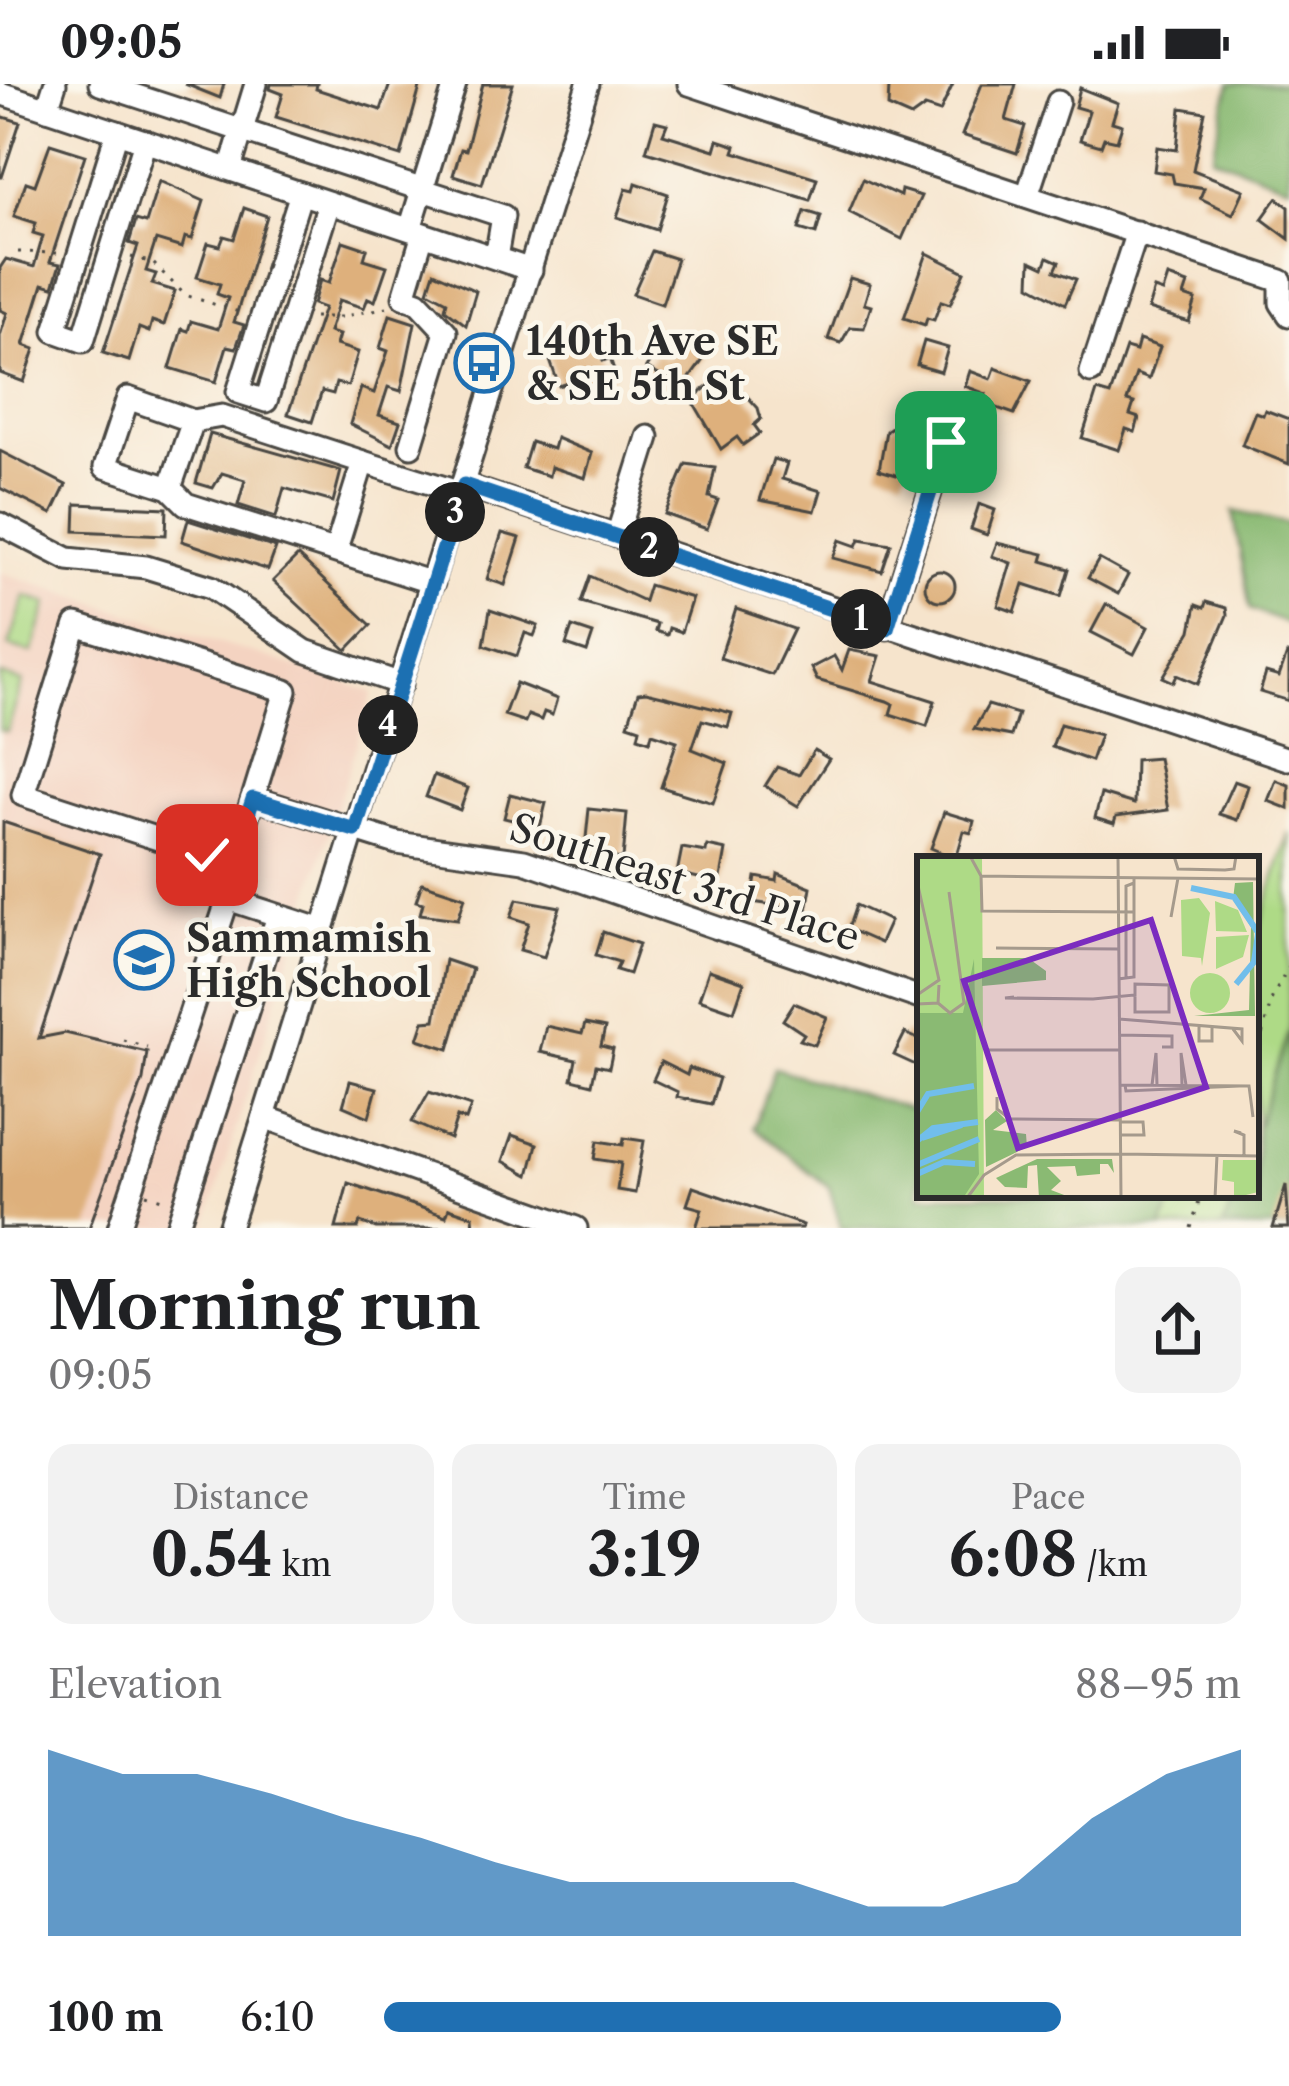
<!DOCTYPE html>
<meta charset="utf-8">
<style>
:root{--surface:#fff;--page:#f2f2f2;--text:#202124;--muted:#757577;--accent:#1f6fb2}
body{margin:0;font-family:"Libre Caslon Text",serif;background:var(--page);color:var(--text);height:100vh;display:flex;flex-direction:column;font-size:45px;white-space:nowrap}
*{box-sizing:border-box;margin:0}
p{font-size:39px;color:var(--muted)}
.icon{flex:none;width:66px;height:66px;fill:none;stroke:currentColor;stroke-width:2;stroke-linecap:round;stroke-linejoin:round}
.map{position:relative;height:1144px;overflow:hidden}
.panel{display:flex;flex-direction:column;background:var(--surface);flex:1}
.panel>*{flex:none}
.pin{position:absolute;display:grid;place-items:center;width:102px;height:102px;color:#fff;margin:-51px;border-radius:24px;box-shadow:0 6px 18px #0006}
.km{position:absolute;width:60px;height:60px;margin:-30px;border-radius:50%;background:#222;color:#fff;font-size:33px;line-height:60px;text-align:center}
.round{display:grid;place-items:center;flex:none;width:126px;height:126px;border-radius:24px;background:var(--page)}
.overview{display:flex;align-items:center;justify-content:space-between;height:204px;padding:0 48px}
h1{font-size:66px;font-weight:700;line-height:90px}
.stats{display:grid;grid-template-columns:repeat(3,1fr);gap:18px;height:204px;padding:12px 48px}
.stats div{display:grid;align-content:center;border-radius:24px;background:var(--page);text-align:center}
.stats b{font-size:60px;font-weight:700}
.stats small{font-size:33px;font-weight:400}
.stats p{font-size:33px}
.chart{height:336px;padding:24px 48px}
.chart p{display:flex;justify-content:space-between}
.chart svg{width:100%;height:216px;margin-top:12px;fill:var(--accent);opacity:.7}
ul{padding:0 48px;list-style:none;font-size:39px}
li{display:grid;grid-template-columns:192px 144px 1fr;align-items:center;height:90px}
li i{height:30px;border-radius:15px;background:var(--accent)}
.status{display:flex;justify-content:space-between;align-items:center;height:84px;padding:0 60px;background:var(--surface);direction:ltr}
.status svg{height:33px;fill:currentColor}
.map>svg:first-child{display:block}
.built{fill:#f4d3c1}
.green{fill:#aeda86;stroke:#6c8258;stroke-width:3}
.forest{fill:#8aba73;stroke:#5a724f;stroke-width:3}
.building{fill:#deb07b}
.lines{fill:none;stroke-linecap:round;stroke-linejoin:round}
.minor-casing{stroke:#494743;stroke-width:27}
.path{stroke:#494743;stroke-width:3;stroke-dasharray:3 9;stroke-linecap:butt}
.minor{stroke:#fff;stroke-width:21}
.route-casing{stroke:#fff;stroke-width:24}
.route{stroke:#1f6fb2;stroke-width:15}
.labels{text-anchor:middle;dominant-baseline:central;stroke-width:9;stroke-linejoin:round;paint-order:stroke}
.poi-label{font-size:39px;font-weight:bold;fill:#2b2b2b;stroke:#fbf7ec;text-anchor:start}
.street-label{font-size:39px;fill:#2b2b2b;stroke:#fbf7ec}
.inset-river{fill:none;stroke:#71beeb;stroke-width:6}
.inset-road{fill:none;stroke:#a59a8c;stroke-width:3}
.view{fill:#7b2cbf;fill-opacity:0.15;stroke:#7b2cbf;stroke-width:6}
.inset-edge{fill:none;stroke:#2b2b2b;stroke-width:6}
</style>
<div class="status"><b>09:05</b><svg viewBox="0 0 49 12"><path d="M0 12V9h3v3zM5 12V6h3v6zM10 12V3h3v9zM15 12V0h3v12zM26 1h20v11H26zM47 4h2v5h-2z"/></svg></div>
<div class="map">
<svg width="1289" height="1144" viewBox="0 0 1289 1144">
<rect width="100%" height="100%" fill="#fbf7ec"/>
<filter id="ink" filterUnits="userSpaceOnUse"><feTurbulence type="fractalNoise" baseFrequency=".00833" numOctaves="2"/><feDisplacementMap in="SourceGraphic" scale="24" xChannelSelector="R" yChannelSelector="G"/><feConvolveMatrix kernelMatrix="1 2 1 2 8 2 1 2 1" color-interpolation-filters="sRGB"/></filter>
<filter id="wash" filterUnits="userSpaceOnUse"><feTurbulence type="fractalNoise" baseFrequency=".004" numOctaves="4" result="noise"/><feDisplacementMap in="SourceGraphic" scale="48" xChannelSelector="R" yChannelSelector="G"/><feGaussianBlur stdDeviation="2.7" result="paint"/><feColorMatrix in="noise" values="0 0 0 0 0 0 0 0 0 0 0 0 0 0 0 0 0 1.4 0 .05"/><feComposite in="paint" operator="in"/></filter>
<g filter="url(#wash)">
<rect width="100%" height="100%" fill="#f6e4cc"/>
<path class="built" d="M0,488L373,608L205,1144H0Z"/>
<g class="green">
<path d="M25,512L48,519L32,569L9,562Z"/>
<path d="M0,591L23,598L7,648L0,646Z"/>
<path d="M1289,748V1144H1162L1173,1111H1256V853Z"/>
</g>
<g class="forest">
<path d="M1230,0H1289V102L1212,72Z"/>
<path d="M1233,427L1289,440V541L1250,525Z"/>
<path d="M1289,946V1119L1279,1144H1223L1234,1111H1256V1045Z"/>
<path d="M774,984L920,1028V1111H1173L1162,1144H841L829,1103L754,1044Z"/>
</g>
<g id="blocks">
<g class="building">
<path d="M185,0H224L220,14Z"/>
<path d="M271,0H317L316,5L381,26L390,0H421L401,72L276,33L283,10L270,5Z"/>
<path d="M483,0H513L482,100L453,91L461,65L466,66Z"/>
<path d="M895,0H953L940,28L925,23L911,33L888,23L889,3Z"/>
<path d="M982,0H1016L1006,36L1025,42L1017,69L962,51Z"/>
<path d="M1080,4L1118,19L1112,38L1122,41L1117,57L1104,54L1101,62L1080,56L1089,27L1075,23Z"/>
<path d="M1181,24L1205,28L1193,86L1244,106L1233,130L1200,114L1204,104L1174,99L1172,90L1154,87L1157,63L1177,66Z"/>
<path d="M0,32L20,38L2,93H0Z"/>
<path d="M655,37L667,40L663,50L715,66L718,56L736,62L734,68L817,94L810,116L646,67Z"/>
<path d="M50,60L85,71L50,178L60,180L53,203L43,200L24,261L35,265L24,298L0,289V252L7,229L0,226V184L6,175L34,183L43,152L33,149L36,139L14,132L26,98L35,101Z"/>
<path d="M863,95L900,112L901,106L921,112L902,155L849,128Z"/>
<path d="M159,97L204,117L192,155L185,153L182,164L156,156L146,187L156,190L152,200L175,207L164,241L152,237L149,248L139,244L129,277L103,269L138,162L129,159L136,136L146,139Z"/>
<path d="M636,99L668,110L657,146L617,133L626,105L634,107Z"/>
<path d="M1277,114L1289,123V155L1262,135Z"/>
<path d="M244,124L267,132L234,238L244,241L236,264L227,262L216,298L170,284L182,245L188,247L191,237L218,245L228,214L217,210L220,200L197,193L208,159L220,162L224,152L234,155Z"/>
<path d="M805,127L821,132L816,150L799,145Z"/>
<path d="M343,157L367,165L364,175L387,182L375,217L368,214L364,224L339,216L329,248L339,251L336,261L358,268L348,302L336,299L333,310L322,307L312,338L288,330L324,224L313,220L320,196L329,199Z"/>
<path d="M652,167L677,175L662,220L633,210Z"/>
<path d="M927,169L965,188L950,220L941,217L934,236L927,234L925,241L904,234Z"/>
<path d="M1048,173L1059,178L1055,187L1076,195L1065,220L1030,201L1031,177L1044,183Z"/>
<path d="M434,188L476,207L466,241L445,225L447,217L428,207Z"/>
<path d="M1168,193L1188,200L1184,212L1196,216L1189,238L1148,225L1154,205L1163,208Z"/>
<path d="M850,194L870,200L864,220L871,222L864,244L850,243L841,259L828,255Z"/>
<path d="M390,231L415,239L401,307L388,303L379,331L400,338L392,361L350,340L361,304L374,309L388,267L380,264Z"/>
<path d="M580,251L582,256L594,252L603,277L610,274L615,289L597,298L594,291L559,302L547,268Z"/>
<path d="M680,255L708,269L687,298L673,289L668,296L646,284L656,268L666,275Z"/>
<path d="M1139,256L1160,263L1149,295L1136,290L1127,317L1134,319L1130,331L1139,334L1135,348L1126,345L1119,366L1082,354L1097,307L1110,311L1126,264L1136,267Z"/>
<path d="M924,257L948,264L941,288L917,281Z"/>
<path d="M995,284L1031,297L1014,330L983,319L986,310L965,302L970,287L991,295Z"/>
<path d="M716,296L723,305L733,297L758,324L761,335L754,341L760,349L743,361L737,353L721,365L695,321L693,314Z"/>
<path d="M1265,326L1289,335V380L1242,361L1255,328L1263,331Z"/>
<path d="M899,338L923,345L903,393L879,386L886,347Z"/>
<path d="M210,350L341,387L333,418L284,404L276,433L238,421L245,396L222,389L213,404L196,399Z"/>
<path d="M556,354L592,369L585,394L551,383L549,392L523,384L531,358L553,365Z"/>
<path d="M0,367L66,401L52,430L0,404Z"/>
<path d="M773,375L787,379L782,395L821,407L815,427L760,416Z"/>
<path d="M686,380L715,384L709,413L718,416L707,445L665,430Z"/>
<path d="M76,420L167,424L166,451L75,447Z"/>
<path d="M979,420L995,426L987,451L971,445Z"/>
<path d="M188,436L276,464L268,486L182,457Z"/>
<path d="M502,449L520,454L505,501L487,495Z"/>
<path d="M860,455L891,460L882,487L833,474L840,456L857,462Z"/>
<path d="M997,459L1044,470L1042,477L1069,485L1061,512L1024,500L1015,528L998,522L1011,479L992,472Z"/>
<path d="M298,472L371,541L347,566L273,497Z"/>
<path d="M1099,475L1128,491L1118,510L1088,494Z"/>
<circle cx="940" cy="502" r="15"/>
<path d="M590,492L644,517L649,501L692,514L681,548L669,544L667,551L655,547L657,540L581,518Z"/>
<path d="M1206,518L1226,524L1227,531L1198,600L1177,591L1174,598L1163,593L1191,547L1196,521L1204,524Z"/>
<path d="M1106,520L1148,543L1134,570L1091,548Z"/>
<path d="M736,525L794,545L772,591L720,574Z"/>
<path d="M490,526L538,542L534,552L525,549L517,572L484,561Z"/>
<path d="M572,543L593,550L587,568L566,561Z"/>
<path d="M849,566L880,572L872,597L935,617L927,642L890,630L893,620L887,617L817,596L811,584L834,572L842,586Z"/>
<path d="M1287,570H1289V617L1260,608L1266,589L1279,593Z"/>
<path d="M516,599L557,615L552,631L544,628L541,636L528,631L525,638L504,631Z"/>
<path d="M646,608L732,629L728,643L702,636L692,665L727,679L713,719L661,703L677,657L652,649L650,657L638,653L640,644L628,640L638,609Z"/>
<path d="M988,621L1018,630L1011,652L974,645Z"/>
<path d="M1060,640L1100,651L1091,677L1052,663Z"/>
<path d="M814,666L829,675L798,722L765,702L777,683L799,691Z"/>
<path d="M1158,674L1168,726L1116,733L1114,740L1095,734L1101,710L1134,720L1135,676Z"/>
<path d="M434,691L468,704L460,726L426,713Z"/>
<path d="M1276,696L1289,701V725L1268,717Z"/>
<path d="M1234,697L1248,702L1237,736L1219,730Z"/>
<path d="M510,710L546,719L540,743L504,734Z"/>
<path d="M589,725L627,729L623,775L605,773L607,756L586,754Z"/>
<path d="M944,728L974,737L971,749L964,747L956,775L931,764Z"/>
<path d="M3,738L100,770L39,954L65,949L147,968L143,996L89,1144H0Z"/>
<path d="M707,762L726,766L720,799L677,789L682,764L706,768Z"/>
<path d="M778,790L811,803L807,826L752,818L756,793L777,797Z"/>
<path d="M422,799L465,813L458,835L420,830L423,819L416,817Z"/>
<path d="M517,815L560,823L544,873L520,866L529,839L511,833Z"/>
<path d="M856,821L890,837L880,859L848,845Z"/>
<path d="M603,848L639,860L629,890L616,886L619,878L596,871Z"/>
<path d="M445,876L472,885L449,965L418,955L424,937L435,936Z"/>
<path d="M709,886L744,898L734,927L699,915Z"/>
<path d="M794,919L827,933L815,961L800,956L804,950L783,936Z"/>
<path d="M585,940L605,944L601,962L613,965L609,984L596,981L592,1000L572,995L576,976L540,968L546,942L582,950Z"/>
<path d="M905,949L920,956V983L894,971Z"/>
<path d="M661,978L687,991L689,984L719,994L711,1020L677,1013L678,1008L653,996Z"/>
<path d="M350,997L377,1004L369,1033L343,1022Z"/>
<path d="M429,1008L471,1022L466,1036L457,1033L450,1055L412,1038Z"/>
<path d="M512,1051L537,1060L529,1091L503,1077Z"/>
<path d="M624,1054L644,1057L635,1109L617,1106L621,1079L595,1075L598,1057L623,1061Z"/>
<path d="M348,1099L446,1132L449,1124L473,1132L474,1144H376L360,1138L358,1144H336Z"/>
<path d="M1286,1101L1289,1144H1273Z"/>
<path d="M693,1103L803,1141L802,1144H696L702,1125L687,1121Z"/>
</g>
</g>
</g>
<g filter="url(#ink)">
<use href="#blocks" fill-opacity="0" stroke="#494743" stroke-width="3"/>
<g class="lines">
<defs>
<g id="minor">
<path d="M100,0L503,132L496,174"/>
<path d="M689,0L1281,197V219L1289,231"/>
<path d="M0,9L531,186"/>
<path d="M47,25L55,0"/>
<path d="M117,48L55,247L83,257L145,57"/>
<path d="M230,85L256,0"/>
<path d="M301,109L238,308L266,317L329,119"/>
<path d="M1027,112L1058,18"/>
<path d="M410,145L455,0"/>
<path d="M1091,288L1137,148"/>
<path d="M193,337L128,314L105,383L170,404L186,420L433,499"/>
<path d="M411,362L446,248L418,218L404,213L423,150"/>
<path d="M363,378L461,409"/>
<path d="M464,401L1288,675"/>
<path d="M170,404L193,337L222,332L363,378L336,465"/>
<path d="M0,440L68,475L146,483L211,503L305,567L401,600"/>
<path d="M617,452L648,353"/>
<path d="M887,544L949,349"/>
<path d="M253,714L286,607L76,541L23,711L232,779L253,714L397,759L524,777L920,914"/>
<path d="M264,1033L576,1144"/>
<path d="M119,1144L228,815L323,846"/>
<path d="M177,1144L278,832"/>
<path d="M229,1144L588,0"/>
</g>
</defs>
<use href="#minor" class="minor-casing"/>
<g class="path">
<path d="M18,168L58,169"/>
<path d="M131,173L153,179L185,211L242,229"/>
<path d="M314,233H341L387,223"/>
<path d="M123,956L147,963"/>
<path d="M1256,974L1272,914L1289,882"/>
<path d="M146,1110L162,1115"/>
<path d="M1191,1144L1201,1111"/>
</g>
<use href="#minor" class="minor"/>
</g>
</g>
<g class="lines" filter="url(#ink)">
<defs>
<path id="route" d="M207,771L232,779L253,715L355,746L464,401L887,544L946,358"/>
</defs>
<use href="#route" class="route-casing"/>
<use href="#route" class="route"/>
</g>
<defs>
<symbol id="bus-ring" viewBox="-11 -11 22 22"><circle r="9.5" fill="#fbf7ec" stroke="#1f6fb2" stroke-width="1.5"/><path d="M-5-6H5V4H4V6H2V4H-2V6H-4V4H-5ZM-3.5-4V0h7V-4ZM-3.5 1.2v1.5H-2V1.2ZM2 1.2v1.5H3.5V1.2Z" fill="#1f6fb2"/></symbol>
<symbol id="school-ring" viewBox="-11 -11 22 22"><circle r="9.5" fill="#fbf7ec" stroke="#1f6fb2" stroke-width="1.5"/><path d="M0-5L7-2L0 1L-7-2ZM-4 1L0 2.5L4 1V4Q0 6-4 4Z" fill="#1f6fb2"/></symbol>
</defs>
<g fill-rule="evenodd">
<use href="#bus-ring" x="451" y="246" width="66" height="66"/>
<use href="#school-ring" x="111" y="843" width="66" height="66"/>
</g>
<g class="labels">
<g class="poi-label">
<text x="526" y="257">140th Ave SE<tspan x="526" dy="45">&amp; SE 5th St</tspan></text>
<text x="186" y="854">Sammamish<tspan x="186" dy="45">High School</tspan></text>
</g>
<g class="street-label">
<text transform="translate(685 798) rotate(18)">Southeast 3rd Place</text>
</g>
</g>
<g transform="translate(917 772)">
<rect width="342" height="342" fill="#f6e4cc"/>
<path d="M0,0H65L67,342H0ZM282,42L293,57L285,110L284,102L265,100L264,44ZM298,45L321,54L330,76L299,75ZM332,79L326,101L299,113V81ZM273 137a20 20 0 1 1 40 0a20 20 0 1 1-40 0ZM306,304H340L341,336L317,342V326L305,324Z" fill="#aeda86"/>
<path d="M336,26L338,160H277L332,154L334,71L316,43L318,27ZM65,102H111L129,115V124L65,130ZM57,103L62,318L46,342H0V157H46ZM79,254L90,265L76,274L109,278L110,291L69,311L68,264ZM120,303H195L197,317L191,308H183V318L160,320L158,310L130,311L144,325L134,334L155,342H122L120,309L111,310L110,332L88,331L79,322Z" fill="#8aba73"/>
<path class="inset-river" d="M274,32L317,41L342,78M319,128L337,106L341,78M0,256L11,238L57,230M5,282L45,269M0,285L16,272L61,266M0,309L62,283M0,318L27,306L58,308"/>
<path class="inset-road" d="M53,0L64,20L65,55L217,56M201,0L204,342M257,0L261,13L308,14L317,13L319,0M64,20L342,23M0,25L22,124L0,139M254,61L261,22M79,92L201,93M201,123L217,121V22M209,123V30L217,27M97,141L88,142L176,143L218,139V128L252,129V156H218V139M21,147L33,157L47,147L32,36M0,148L21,147L22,129M202,163L325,173V185L316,173M282,170V185H295V172M202,179L255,180V191H245M69,194H202M202,229L332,230L336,261M208,229L209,235L322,230M235,229L239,197L240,229M265,229L264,197L269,229M80,241V253L93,263L203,264M203,266H226L227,279H203M324,277L317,275L327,279V300M203,298L342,300M50,342L67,319L99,299L203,298M298,342L300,299"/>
<path class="view" d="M234,64L289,231L101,292L47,125Z"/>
<rect width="342" height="342" class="inset-edge"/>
</g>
</svg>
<div class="pin" style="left:946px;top:358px;background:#1e9e55"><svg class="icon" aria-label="arrive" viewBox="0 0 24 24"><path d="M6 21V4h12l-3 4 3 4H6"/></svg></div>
<div class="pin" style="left:207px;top:771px;background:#d93025"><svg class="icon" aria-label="check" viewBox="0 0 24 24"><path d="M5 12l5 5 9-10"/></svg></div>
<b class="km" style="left:861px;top:535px">1</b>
<b class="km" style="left:649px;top:463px">2</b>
<b class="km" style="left:455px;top:428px">3</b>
<b class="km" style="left:388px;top:641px">4</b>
</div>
<section class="panel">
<div class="overview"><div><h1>Morning run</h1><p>09:05</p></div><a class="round"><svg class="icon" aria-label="share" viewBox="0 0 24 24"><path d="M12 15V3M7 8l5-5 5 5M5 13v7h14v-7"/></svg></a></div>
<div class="stats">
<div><p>Distance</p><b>0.54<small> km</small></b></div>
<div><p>Time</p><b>3:19</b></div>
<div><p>Pace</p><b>6:08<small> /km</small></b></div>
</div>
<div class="chart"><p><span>Elevation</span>88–95 m</p>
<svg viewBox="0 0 160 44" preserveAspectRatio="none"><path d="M0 44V6L10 11L20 11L30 15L40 20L50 24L60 29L70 33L80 33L90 33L100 33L110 38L120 38L130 33L140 20L150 11L160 6V44z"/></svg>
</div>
<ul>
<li><b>100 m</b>6:10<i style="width:79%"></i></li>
</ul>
</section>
